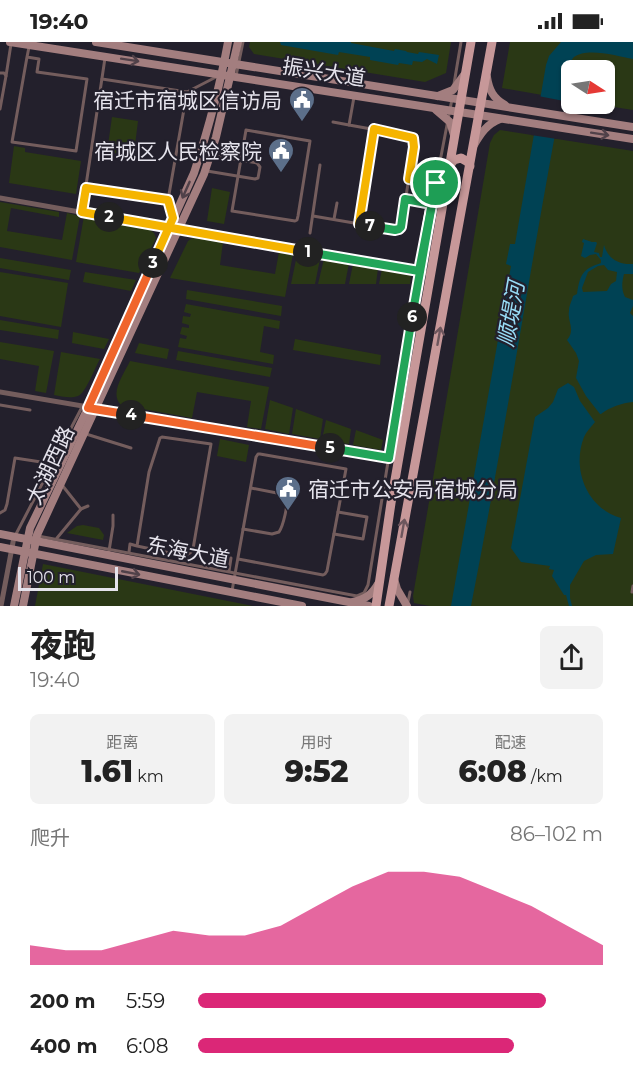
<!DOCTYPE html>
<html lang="zh">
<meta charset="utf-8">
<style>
:root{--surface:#fff;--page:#f2f2f2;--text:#222;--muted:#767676;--accent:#db2777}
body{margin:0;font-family:Montserrat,"Noto Sans SC",sans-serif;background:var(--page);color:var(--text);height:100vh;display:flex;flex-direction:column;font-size:22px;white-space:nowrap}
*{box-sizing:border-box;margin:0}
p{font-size:20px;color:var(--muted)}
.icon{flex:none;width:33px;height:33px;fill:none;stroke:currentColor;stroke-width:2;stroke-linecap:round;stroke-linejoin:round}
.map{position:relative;height:564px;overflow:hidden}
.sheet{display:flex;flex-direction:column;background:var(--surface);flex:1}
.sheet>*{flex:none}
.needle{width:39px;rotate:102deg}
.tools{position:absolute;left:561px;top:18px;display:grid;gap:12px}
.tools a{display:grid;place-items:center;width:54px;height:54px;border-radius:9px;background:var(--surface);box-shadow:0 2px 4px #0004;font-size:30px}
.scale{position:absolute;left:18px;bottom:15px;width:100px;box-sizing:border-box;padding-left:6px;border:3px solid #e5e3ec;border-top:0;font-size:16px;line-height:21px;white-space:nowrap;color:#e5e3ec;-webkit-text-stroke:4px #23202c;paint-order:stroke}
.pin{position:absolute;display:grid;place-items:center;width:51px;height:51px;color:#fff;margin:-26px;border:3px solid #fff;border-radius:50%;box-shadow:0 2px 6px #0007}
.km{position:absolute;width:30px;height:30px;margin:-15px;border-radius:50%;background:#222;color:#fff;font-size:16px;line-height:30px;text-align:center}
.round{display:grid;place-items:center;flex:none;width:63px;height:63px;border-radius:9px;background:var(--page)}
.summary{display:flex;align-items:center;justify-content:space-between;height:102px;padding:0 30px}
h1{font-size:33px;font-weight:800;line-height:45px}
.figures{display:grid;grid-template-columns:repeat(3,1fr);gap:9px;height:102px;padding:6px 30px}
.figures div{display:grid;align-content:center;border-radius:9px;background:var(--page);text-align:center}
.figures b{font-size:30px;font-weight:800}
.figures small{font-size:16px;font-weight:400}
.figures p{font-size:16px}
.chart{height:168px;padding:12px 30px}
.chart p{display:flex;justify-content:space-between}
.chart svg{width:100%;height:108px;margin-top:6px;fill:var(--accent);opacity:.7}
ul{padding:0 30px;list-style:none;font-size:20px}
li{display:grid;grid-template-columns:96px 72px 1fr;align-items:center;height:45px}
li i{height:15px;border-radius:8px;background:var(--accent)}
.status{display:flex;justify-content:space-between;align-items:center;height:42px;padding:0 30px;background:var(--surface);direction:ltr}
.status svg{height:16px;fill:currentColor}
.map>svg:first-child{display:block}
.green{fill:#2a3815}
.water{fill:#004254;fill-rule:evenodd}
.pier{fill:#23202c}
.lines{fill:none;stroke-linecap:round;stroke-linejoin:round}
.lane{stroke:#745d5d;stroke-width:3}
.street{stroke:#745d5d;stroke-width:5}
.secondary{stroke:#a37e7f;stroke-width:8}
.primary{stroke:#c79899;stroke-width:9}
.oneway{stroke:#504149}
.oneway2{stroke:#6d565d}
.split-1-casing{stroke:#fff;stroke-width:12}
.split-2-casing{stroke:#fff;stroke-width:12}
.split-3-casing{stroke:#fff;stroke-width:12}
.split-4-casing{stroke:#fff;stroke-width:12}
.split-5-casing{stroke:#fff;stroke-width:12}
.split-6-casing{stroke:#fff;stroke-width:12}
.split-7-casing{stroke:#fff;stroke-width:12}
.split-8-casing{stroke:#fff;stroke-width:12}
.split-1{stroke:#22a559;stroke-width:8}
.split-2{stroke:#f5b400;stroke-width:8}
.split-3{stroke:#f5b400;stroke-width:8}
.split-4{stroke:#f0652b;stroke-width:8}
.split-5{stroke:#f0652b;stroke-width:8}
.split-6{stroke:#22a559;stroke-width:8}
.split-7{stroke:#22a559;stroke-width:8}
.split-8{stroke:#f5b400;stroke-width:8}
.labels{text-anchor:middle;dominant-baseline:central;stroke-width:4.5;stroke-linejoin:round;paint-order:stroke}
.street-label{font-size:21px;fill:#e5e3ec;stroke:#23202c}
.poi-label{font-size:21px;fill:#e5e3ec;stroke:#23202c;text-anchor:end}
.water-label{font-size:22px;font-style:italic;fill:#98dcf6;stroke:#23202c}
</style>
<div class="status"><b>19:40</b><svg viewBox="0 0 49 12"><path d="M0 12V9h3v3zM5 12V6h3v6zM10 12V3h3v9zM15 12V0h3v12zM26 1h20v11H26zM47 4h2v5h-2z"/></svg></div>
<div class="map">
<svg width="633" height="564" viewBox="0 0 633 564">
<rect width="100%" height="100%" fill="#23202c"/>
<g class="green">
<path d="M250,0H451L446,31L425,40L254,12L249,5Z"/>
<path d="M510,0H633V68L595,62H604V28H572L571,58L502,46Z"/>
<path d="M112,75L138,79L134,111L121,109L120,112L107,110Z"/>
<path d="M500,88L633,109V564H430L414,561L413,554L490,101L494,93Z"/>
<path d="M14,104L25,106V110L81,119L76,152L9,141Z"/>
<path d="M212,146L230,150L224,182L207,179Z"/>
<path d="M0,160L59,170V175L11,166L7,189L62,198L67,171L80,174L72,218L0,205Z"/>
<path d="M84,174L147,185L154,191L156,196L139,231L76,220Z"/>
<path d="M194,195L223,200L220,223L275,232L279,210L293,212L285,255L170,236L188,199Z"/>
<path d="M297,213L320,217L315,242H291Z"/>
<path d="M0,216L71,228L69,238L0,226Z"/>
<path d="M324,217L349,221L345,242H318Z"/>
<path d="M353,222L378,226L376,242H349Z"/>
<path d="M382,227L411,232L410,242H379Z"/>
<path d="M0,230L68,241L61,285L0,274Z"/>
<path d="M85,230L136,238L131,249L83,240Z"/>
<path d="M187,248L282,264L281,274L186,257Z"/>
<path d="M186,262L280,279L279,287L264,284L260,310L274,313L273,322L178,305L180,296L186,297L187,294L180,292L182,285L189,286V283L182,281L183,274L190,275L191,272L184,270Z"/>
<path d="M0,278L59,288L58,297L0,288Z"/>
<path d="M73,290L109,297L104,307L72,301Z"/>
<path d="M295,297L381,313L380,323L293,308Z"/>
<path d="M0,300L54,309L46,351L35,349L39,324L0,317Z"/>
<path d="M139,301L169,307L167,317L135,311Z"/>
<path d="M178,309L272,326L270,335L176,318Z"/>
<path d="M61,310L100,317C95,325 86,351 78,354C70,357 61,354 54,353Z"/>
<path d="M130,319L269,345L261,387L247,385L251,359L197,350L192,376L121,363C109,351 124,332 130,319Z"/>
<path d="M270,358L293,366L289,392L265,387Z"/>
<path d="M296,367L323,377L320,397L292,392Z"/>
<path d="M326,378L351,387L349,402L322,398Z"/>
<path d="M356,388L383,398L381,408L353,403Z"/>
<path d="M220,397L249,403L246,420L217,414Z"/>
<path d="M83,483L99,486L104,493L103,498L67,491L77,484Z"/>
<path d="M43,522L253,564H35Z"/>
</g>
<g class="water">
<path d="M280,0H351V1L394,9L395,7L406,9L407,10L418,12L419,10L439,13L437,22L427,17L422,20L413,19L412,23L399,21L398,23L370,18V15L339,10L338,13L281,3Z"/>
<path d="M561,0H633V17C618,14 587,5 574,15C570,19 569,24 567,28C533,206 506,386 471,564H451L511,224L506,222L510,202H515L546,23L549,14Z"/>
<path d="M583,197L592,200H596L597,201L594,210L599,211L600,215H602L604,203C608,217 619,223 633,222V232H624C622,240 621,247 625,255L633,258V264L630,271L633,274V360C622,361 610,365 601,372H600L586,354L576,336L579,319L576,311L567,298C576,287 567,280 569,269C569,263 572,259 573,254L577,252C580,233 582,227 601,221V218L596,212L590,213L585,216L581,214L584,201L582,200ZM604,223L608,228L617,230L616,239L611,242L607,249L583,250L582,246L588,230L598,224Z"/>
<path d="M568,341L574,345L580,359L595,380C591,385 586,390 584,395C571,428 588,467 621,476L613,512L596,513L584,519L570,543V556L572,564H569L566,553H564L552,534L554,528L549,527L550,524L521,520L511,506L535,375L548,366L553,360L558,347Z"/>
</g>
<path class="pier" d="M538,54L564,59L557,97L531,93Z"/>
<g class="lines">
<g class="lane">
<path d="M27,15L39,17L37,30L87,37L76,109L12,100L27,15L29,5"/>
<path d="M0,31H4L6,34L0,67"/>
<path d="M6,34L11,2"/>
<path d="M236,34L243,0"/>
<path d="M102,37L187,50"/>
<path d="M454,42L461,0"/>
<path d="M333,80L349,83"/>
<path d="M246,88L310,99L298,174L297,178L295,179L232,169Z"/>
<path d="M207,129L255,137L258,136L260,125L257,121L210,113"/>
<path d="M409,137L436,141"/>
<path d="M87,146L168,158"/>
<path d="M405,157L432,162"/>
<path d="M82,170L105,16"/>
<path d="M173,174L168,158L187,50L218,34"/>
<path d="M313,174L395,188L399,187L401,185L414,105L413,96L410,94L349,83L354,55"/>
<path d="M334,177L337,161"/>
<path d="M359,182L374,88"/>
<path d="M310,191L320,123"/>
<path d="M0,363L30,368"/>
<path d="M86,392L131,406"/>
<path d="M62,443L81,467"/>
<path d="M0,471L5,468L7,462L15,416L41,420L57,428"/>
<path d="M243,487L272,492L279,490C283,484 289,461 286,455C285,454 283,453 282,452L251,446"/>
<path d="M334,492L363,497L367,475L338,470"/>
<path d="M15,494L82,365"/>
<path d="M38,494L357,554L364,551L368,543L419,229L452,57"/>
<path d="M57,496L81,467L88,464"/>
<path d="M109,509L113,484V473"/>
<path d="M129,510L130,502L137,504L184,514L190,511L193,507L211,402L162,395L160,396L149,430L137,504"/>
<path d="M229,529L231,516"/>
<path d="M232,549L256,415L258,412H260L346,427L327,529L325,532L323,533L238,517"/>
<path d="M632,550L633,544"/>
<path d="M408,560L410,550"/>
</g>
<g class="street">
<path d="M0,156L432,232"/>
<path d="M0,350L389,416"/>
<path d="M1,564L14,495"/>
</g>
<g class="secondary">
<path d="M10,0L633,97"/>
<path d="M96,0L633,85"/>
<path d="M487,35C489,48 493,56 505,63"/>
<path d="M438,54L453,48L464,33"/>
<path d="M436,68L450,80L454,93"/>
<path d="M474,103C481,91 487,82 500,77"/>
<path d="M0,492L369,564"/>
<path d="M0,505L302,564"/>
<path d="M394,537L397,547L407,564"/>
<path d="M353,560C365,557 372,553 378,542"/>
<path d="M14,564L30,486L88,366L194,131C208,88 220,44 228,0"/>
<path d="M23,564L37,493L204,132L216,95L238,0"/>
</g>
<g class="primary">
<path d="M450,123L454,118L461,116L468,120L470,124"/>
<path d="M376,564L391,461L471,0"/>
<path d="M389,564L492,0"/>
</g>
</g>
<defs><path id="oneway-shaft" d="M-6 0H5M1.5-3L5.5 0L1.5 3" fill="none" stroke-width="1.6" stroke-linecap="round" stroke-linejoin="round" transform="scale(1.5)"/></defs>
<g class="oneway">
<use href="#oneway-shaft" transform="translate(130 18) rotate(9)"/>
<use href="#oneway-shaft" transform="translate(600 92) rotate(9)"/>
<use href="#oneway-shaft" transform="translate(186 148) rotate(114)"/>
<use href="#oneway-shaft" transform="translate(131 531) rotate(11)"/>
</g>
<g class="oneway2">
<use href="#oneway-shaft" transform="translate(439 294) rotate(-80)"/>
<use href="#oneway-shaft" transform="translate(403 486) rotate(-80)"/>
</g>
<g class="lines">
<defs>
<path id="split-1" d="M308,210L419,229L436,141"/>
<path id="split-2" d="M109,175L308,210"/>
<path id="split-3" d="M109,175L82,170L86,146L168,158L173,176L153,221"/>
<path id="split-4" d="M131,373L88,366L153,221"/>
<path id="split-5" d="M131,373L330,406"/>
<path id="split-6" d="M330,406L389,416L412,275"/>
<path id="split-7" d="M370,184L395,188L399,187L401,185L405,157L432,162L412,275"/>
<path id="split-8" d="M370,184L359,182L374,87L413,96L414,105L409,137L436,141"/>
</defs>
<use href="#split-1" class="split-1-casing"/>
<use href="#split-2" class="split-2-casing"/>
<use href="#split-3" class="split-3-casing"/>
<use href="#split-4" class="split-4-casing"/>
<use href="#split-5" class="split-5-casing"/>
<use href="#split-6" class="split-6-casing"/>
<use href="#split-7" class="split-7-casing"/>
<use href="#split-8" class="split-8-casing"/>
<use href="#split-1" class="split-1"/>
<use href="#split-2" class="split-2"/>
<use href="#split-3" class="split-3"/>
<use href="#split-4" class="split-4"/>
<use href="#split-5" class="split-5"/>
<use href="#split-6" class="split-6"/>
<use href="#split-7" class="split-7"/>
<use href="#split-8" class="split-8"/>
</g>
<defs>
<symbol id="civic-pin" viewBox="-11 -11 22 30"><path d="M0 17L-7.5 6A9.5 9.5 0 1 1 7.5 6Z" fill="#5c6f8a" stroke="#23202c"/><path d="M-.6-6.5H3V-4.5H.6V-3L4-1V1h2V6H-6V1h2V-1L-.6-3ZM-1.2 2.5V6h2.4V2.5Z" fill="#fff"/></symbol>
</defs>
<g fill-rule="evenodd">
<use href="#civic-pin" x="287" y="43" width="30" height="40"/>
<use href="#civic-pin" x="266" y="94" width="30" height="40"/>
<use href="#civic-pin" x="273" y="432" width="30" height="40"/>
</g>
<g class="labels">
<g class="street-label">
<text transform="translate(324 30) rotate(9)">振兴大道</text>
<text transform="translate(50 423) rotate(-65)">太湖西路</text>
<text transform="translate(188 510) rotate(11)">东海大道</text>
</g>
<g class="poi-label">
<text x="282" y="58">宿迁市宿城区信访局</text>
<text x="262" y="109">宿城区人民检察院</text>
<text x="308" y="447" text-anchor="start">宿迁市公安局宿城分局</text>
</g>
<g class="water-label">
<text transform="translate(511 272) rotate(-80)">顺堤河</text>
</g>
</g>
</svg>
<div class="tools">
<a><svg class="needle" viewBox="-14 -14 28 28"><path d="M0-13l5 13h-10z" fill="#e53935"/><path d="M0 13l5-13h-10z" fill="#767676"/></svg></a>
</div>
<div class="scale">100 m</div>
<div class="pin" style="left:436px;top:141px;background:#1e9e55"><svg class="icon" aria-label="arrive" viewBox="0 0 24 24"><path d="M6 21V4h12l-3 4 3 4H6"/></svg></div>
<b class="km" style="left:308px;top:210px">1</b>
<b class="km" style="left:109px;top:175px">2</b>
<b class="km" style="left:153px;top:221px">3</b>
<b class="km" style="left:131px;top:373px">4</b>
<b class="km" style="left:330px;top:406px">5</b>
<b class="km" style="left:412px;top:275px">6</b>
<b class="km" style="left:370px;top:184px">7</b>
</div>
<section class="sheet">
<div class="summary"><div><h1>夜跑</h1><p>19:40</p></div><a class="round"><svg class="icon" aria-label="share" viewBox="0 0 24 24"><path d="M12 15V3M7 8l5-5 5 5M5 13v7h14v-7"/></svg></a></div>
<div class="figures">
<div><p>距离</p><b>1.61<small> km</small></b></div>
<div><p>用时</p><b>9:52</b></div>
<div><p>配速</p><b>6:08<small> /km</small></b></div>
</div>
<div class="chart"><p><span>爬升</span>86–102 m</p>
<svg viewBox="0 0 160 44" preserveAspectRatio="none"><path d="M0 44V36L10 38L20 38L30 34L40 30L50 32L60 32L70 28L80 20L90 12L100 6L110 6L120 8L130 14L140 20L150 28L160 36V44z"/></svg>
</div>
<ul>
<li><b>200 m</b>5:59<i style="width:86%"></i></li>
<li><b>400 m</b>6:08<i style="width:78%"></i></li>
</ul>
</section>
